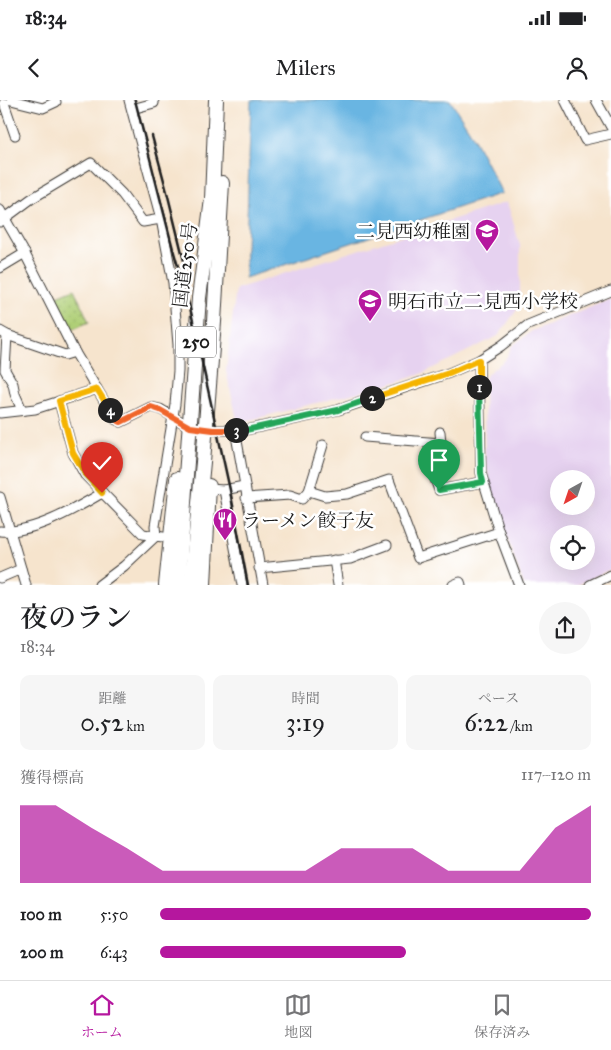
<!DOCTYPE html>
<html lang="ja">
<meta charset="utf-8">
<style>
:root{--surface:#fff;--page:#f6f6f6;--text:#202124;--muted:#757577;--line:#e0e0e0;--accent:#b5179e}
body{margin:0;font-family:"IM FELL Great Primer","Noto Serif JP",serif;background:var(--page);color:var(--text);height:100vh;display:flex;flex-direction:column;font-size:19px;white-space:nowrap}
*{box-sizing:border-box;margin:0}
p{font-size:16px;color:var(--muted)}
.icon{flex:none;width:28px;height:28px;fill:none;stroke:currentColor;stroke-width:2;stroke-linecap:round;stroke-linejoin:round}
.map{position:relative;height:485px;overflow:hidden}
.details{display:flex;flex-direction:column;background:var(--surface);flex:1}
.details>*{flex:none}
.needle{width:32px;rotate:220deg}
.controls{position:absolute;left:550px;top:370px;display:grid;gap:10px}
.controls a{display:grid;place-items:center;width:45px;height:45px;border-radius:50%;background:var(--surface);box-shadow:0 5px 20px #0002;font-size:25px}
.pin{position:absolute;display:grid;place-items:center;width:42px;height:42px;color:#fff;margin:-51px -21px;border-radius:50% 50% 50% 0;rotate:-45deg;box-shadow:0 0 5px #0007}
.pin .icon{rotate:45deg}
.km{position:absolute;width:25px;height:25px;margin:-12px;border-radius:50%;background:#222;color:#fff;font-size:14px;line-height:25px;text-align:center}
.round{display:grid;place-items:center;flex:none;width:52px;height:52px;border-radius:26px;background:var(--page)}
.summary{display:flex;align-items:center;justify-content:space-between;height:85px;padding:0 20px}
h1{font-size:28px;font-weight:600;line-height:38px}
.stats{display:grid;grid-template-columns:repeat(3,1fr);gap:8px;height:85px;padding:5px 20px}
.stats div{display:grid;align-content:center;border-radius:10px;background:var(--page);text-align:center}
.stats b{font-size:25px;font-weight:600}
.stats small{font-size:14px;font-weight:400}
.stats p{font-size:14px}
.chart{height:140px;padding:10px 20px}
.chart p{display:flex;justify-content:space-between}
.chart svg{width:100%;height:90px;margin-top:5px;fill:var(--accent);opacity:.7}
ul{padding:0 20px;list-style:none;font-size:16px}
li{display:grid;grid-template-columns:80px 60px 1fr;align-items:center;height:38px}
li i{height:12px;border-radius:6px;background:var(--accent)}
.status{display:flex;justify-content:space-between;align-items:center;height:35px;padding:0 25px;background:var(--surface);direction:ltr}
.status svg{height:14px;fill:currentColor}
header{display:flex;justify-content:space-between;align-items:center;height:65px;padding:0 20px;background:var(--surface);font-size:22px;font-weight:600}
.tabs{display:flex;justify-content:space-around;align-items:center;height:70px;border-top:1px solid var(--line);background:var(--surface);font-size:14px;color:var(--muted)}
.tabs a{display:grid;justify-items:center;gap:2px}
.tabs .current{color:var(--accent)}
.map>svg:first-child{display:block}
.built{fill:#e6d2f0;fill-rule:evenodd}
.grass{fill:url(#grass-dots);stroke:#667649}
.water{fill:#69b5e2;stroke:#42687f}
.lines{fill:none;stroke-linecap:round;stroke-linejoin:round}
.minor-casing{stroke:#3d3a37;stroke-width:11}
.trunk-casing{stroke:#3d3a37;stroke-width:16}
.minor{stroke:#fff;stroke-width:9}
.trunk{stroke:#fff;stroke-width:14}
.rail{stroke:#1c1c1c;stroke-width:2.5}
.split-1-casing{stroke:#fff;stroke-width:10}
.split-2-casing{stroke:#fff;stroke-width:10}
.split-3-casing{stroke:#fff;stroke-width:10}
.split-4-casing{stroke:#fff;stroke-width:10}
.split-5-casing{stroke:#fff;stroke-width:10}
.split-1{stroke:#22a559;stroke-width:6}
.split-2{stroke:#f5b400;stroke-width:6}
.split-3{stroke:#22a559;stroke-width:6}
.split-4{stroke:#f0652b;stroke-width:6}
.split-5{stroke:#f5b400;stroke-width:6}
.labels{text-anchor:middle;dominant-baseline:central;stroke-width:5;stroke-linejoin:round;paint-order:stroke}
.shield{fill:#fff;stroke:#606060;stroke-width:1}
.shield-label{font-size:18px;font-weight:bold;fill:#1c1c1c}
.poi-label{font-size:19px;fill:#1c1c1c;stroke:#fff;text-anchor:start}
.street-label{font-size:19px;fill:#1c1c1c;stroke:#fff}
</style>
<div class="status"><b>18:34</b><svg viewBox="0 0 49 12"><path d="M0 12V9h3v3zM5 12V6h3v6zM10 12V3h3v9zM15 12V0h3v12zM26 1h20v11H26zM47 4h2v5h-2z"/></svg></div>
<header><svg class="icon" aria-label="back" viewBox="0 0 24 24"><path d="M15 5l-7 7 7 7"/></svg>Milers<svg class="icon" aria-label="person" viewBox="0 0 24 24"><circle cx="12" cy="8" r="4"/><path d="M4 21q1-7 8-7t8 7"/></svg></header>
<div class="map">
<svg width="611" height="485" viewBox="0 0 611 485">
<defs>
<pattern id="grass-dots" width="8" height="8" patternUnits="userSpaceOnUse" patternTransform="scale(1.25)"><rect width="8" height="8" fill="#afcf76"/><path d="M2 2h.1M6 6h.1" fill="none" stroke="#96b166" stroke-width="1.8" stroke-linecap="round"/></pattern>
</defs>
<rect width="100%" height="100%" fill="#fff"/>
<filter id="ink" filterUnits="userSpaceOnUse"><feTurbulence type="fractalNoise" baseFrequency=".02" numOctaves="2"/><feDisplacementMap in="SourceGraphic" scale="10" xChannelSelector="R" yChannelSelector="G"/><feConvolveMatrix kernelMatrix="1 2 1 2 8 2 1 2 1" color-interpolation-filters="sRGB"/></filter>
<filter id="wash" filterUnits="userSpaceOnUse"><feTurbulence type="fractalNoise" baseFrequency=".0096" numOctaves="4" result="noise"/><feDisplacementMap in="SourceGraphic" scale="20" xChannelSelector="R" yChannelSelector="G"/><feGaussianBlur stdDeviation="1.12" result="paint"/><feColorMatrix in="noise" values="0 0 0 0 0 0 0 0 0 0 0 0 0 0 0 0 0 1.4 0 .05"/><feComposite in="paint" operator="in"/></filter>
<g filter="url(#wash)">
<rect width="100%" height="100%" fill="#f6e4cd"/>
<g class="built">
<path d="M507,102L520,145V192L519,207L498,236L419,275L386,285L238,323L226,271L236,189Z"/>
<path d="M611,199V469L577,485H524L493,398L485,358L484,280L488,273L505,260L512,246L532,231ZM559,379H586V406H559ZM559,434H586V461H559Z"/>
</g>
<path class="grass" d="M74,189L89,222L69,231L53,198Z"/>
<path class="water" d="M251,0H450L470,31L502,93L245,178Z"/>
</g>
<g filter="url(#ink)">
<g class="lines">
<defs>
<g id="minor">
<path d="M11,0L43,8L56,2L55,0"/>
<path d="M565,0L585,40L611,34"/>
<path d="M596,0L611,27"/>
<path d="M4,3L15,35"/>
<path d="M132,9L154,3L153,0"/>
<path d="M0,110L23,150L73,249L115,319L121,322L151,307L160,309L190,327L213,330H246L338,310L449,273L479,260L501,246L528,225L611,191"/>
<path d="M0,122L31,99L91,63L122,94L143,122L161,119"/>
<path d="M0,168L25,153"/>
<path d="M0,231L7,235L65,255L75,252"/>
<path d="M7,235L5,270L13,284L15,294L22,310"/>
<path d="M479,260L481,373L499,432L519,485"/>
<path d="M59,301L73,353L85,375L143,434L156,436L155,426L175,304L178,271V245L173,183L161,119L129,0"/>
<path d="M0,313L35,309L97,289"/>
<path d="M235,330L263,485"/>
<path d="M440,332L442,353L432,371L439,390L483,382"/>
<path d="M365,337L441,343"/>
<path d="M209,389L224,390L244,386"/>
<path d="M224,390L242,485"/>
<path d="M309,391L325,396L347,394L389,380L418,458L499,432"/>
<path d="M0,397L26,485"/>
<path d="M246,398L290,395L302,399L309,391L323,345"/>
<path d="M0,431C32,434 75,409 102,393"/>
<path d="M334,460L338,485"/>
<path d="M259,468L350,459L387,445"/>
<path d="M0,478L21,469"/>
<path d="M99,485L124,466L156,436L170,438"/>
<path d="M453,485L460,482L461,485"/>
<path d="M590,485L611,475"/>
</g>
<g id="trunk">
<path d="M166,485L177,379"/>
<path d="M178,485L199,198L212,99L216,0"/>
<path d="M191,485L203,362L214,222L222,83"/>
<path d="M204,485L209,386"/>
</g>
</defs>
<use href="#minor" class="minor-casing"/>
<use href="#trunk" class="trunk-casing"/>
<use href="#minor" class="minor"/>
<use href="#trunk" class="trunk"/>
<g class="rail">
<path d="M135,0L173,149L191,212L230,390L248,485"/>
<path d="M152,36L167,92L186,169"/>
</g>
</g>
</g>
<g class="lines" filter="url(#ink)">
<defs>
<path id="split-1" d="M439,390L483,382L481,373L479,287"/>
<path id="split-2" d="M372,298L449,273L479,260V287"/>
<path id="split-3" d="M236,330H246L338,310L372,298"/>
<path id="split-4" d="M110,310L115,319L121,322L151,307L160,310L190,327L213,330H236"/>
<path id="split-5" d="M102,393L86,375L73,353L59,301L97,289L110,310"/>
</defs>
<use href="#split-1" class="split-1-casing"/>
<use href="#split-2" class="split-2-casing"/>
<use href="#split-3" class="split-3-casing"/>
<use href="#split-4" class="split-4-casing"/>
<use href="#split-5" class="split-5-casing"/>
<use href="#split-1" class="split-1"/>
<use href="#split-2" class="split-2"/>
<use href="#split-3" class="split-3"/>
<use href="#split-4" class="split-4"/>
<use href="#split-5" class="split-5"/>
</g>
<defs>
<symbol id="school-pin" viewBox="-11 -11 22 30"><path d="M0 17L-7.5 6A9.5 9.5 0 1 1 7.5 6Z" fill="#b5179e" stroke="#fff"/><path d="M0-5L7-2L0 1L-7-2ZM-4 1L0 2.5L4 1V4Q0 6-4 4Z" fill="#fff"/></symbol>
<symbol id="restaurant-pin" viewBox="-11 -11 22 30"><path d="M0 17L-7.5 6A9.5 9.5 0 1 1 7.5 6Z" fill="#b5179e" stroke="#fff"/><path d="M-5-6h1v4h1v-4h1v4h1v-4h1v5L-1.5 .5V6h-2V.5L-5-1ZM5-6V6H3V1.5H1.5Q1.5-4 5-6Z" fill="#fff"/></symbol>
</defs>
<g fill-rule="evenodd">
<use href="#school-pin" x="473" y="117" width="28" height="38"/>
<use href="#school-pin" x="356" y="187" width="28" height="38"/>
<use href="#restaurant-pin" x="211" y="406" width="28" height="38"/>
</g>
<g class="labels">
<rect class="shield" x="176" y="226.5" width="40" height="31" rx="4"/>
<g class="shield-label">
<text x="196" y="242">250</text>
</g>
<g class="poi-label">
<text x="470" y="131" text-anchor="end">二見西幼稚園</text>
<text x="388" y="201">明石市立二見西小学校</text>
<text x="242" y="420">ラーメン餃子友</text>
</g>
<g class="street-label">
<text transform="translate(185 165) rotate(-83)">国道250号</text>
</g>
</g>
</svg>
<div class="controls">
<a><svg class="needle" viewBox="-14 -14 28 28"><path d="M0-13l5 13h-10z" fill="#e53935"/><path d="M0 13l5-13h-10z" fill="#757577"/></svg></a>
<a><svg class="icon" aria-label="locate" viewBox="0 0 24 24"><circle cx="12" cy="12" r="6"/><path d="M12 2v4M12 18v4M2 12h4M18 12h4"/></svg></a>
</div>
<div class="pin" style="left:439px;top:390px;background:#1e9e55"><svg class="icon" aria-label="arrive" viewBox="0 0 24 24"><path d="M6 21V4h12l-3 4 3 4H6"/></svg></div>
<div class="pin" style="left:102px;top:393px;background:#d93025"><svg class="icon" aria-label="check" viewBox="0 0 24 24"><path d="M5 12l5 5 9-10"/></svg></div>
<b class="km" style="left:479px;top:287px">1</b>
<b class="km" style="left:372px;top:298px">2</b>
<b class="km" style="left:236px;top:330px">3</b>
<b class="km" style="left:110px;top:310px">4</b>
</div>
<section class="details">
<div class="summary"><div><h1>夜のラン</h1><p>18:34</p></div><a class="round"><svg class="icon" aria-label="share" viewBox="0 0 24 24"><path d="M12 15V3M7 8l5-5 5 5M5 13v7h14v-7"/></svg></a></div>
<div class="stats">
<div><p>距離</p><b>0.52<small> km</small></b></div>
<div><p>時間</p><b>3:19</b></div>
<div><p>ペース</p><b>6:22<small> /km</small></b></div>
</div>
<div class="chart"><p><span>獲得標高</span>117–120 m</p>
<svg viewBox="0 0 160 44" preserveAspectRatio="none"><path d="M0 44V6L10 6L20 17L30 27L40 38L50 38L60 38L70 38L80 38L90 27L100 27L110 27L120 38L130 38L140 38L150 17L160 6V44z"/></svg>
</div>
<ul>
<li><b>100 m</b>5:50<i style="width:100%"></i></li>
<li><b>200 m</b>6:43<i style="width:57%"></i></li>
</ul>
</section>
<nav class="tabs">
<a class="current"><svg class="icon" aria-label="home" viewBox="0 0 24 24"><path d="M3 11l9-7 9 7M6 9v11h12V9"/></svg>ホーム</a>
<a><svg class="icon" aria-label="map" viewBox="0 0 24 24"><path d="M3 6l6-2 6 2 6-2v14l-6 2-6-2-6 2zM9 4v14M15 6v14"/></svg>地図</a>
<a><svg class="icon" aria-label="saved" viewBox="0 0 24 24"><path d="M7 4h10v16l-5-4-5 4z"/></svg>保存済み</a>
</nav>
